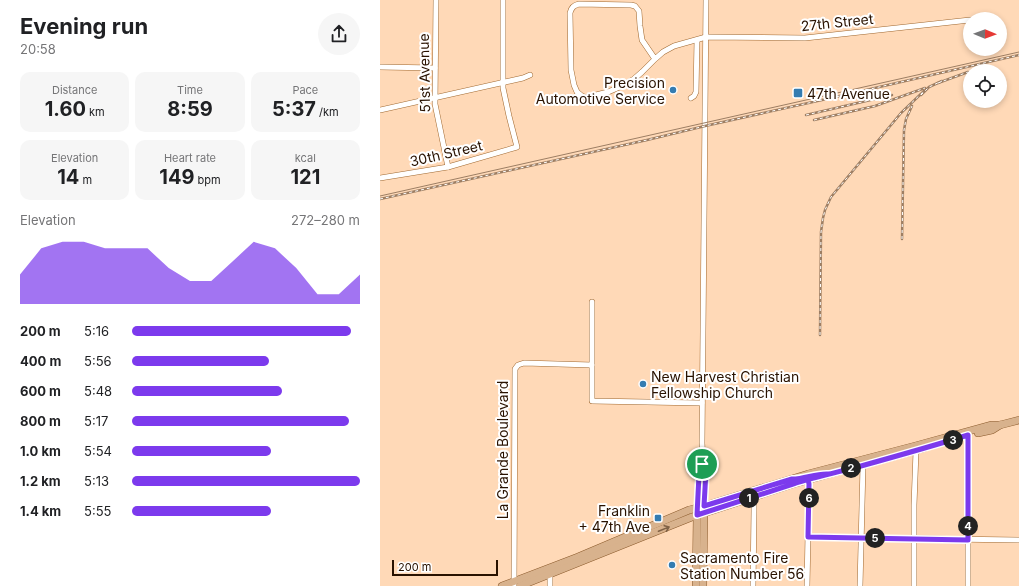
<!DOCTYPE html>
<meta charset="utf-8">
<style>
:root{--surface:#fff;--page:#f6f6f6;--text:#202124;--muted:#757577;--accent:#7c3aed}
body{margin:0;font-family:Inter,sans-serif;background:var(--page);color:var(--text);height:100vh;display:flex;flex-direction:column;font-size:15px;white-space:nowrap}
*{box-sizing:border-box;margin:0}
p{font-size:13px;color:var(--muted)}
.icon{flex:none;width:22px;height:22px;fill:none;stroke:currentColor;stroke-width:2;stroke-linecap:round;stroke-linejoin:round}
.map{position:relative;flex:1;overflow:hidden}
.drawer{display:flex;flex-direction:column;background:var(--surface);width:380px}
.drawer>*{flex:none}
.needle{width:26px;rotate:91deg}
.fabs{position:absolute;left:583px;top:12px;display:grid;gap:8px}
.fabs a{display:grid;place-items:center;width:44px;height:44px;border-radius:50%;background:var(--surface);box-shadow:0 2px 6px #0003;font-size:20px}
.scale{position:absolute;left:12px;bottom:10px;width:106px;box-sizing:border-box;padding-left:4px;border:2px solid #291200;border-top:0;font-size:11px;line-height:14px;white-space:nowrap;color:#291200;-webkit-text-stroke:3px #fff;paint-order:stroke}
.pin{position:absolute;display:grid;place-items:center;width:34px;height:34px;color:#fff;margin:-17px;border:2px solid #fff;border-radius:50%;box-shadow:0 1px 4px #0007}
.km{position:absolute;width:20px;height:20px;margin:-10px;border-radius:50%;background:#222;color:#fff;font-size:11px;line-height:20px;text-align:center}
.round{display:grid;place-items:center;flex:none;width:42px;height:42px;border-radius:21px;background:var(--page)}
.headline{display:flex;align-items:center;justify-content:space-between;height:68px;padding:0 20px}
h1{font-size:22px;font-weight:700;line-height:30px}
.figures{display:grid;grid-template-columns:repeat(3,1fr);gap:6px;height:68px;padding:4px 20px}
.figures div{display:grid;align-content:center;border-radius:10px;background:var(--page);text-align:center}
.figures b{font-size:20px;font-weight:700}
.figures small{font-size:11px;font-weight:400}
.figures p{font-size:11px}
.chart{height:112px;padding:8px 20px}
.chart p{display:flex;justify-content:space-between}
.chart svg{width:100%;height:72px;margin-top:4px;fill:var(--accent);opacity:.7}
ul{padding:0 20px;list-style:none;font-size:13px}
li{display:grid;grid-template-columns:64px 48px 1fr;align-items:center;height:30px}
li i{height:10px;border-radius:5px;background:var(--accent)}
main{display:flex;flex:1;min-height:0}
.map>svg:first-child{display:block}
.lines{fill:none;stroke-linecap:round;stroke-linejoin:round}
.minor-casing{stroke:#a0682f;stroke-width:6}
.major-casing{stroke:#8a592a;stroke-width:8}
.minor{stroke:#fff;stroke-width:5}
.major{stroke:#d8b28d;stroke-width:7}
.tram{stroke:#9d7e63;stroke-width:1}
.rail-casing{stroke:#9d7e63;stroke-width:2.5}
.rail{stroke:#fff;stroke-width:1;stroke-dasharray:3;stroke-linecap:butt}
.oneway{stroke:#806246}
.route-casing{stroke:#fff;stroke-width:8}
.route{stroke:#7c3aed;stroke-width:5}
.poi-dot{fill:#347cb1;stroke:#fff;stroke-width:1.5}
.labels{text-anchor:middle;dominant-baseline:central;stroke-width:4;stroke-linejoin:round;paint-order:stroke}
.street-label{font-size:14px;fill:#291200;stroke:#fff}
.poi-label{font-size:14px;fill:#291200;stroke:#fff;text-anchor:start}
</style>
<main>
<section class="drawer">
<div class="headline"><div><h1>Evening run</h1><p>20:58</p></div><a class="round"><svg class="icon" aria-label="share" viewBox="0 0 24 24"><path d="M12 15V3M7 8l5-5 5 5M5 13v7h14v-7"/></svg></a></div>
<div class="figures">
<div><p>Distance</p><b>1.60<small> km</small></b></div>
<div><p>Time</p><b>8:59</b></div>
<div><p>Pace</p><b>5:37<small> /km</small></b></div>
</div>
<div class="figures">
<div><p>Elevation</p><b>14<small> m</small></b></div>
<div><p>Heart rate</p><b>149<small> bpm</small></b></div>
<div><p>kcal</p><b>121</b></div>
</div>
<div class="chart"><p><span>Elevation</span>272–280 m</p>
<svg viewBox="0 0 160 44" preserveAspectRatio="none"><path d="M0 44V26L10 10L20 6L30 6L40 10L50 10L60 10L70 22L80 30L90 30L100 18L110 6L120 10L130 22L140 38L150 38L160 26V44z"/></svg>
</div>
<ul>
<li><b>200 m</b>5:16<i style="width:96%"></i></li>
<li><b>400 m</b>5:56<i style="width:60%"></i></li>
<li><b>600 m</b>5:48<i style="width:66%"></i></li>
<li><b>800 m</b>5:17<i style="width:95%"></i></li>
<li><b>1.0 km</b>5:54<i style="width:61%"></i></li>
<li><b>1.2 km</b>5:13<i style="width:100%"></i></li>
<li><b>1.4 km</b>5:55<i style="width:61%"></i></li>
</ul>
</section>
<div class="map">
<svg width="639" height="586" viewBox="0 0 639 586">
<rect width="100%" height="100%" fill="#ffd9b7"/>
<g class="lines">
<defs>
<g id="minor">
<path d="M56,0L55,104L68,167"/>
<path d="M599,19H603"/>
<path d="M275,59L262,40L260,26L259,11L255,6L251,5L199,4C194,5 191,8 190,13L191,70L194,85L197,92L202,96L205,97H208L228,92L242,86L254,79L262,72L275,59L283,52L294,46L326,37L425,38L590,20"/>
<path d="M0,67L55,68"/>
<path d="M311,98L314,96L316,92L317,40"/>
<path d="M0,110L143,78L150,75"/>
<path d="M0,178L68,167L137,147L129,116L123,88V0"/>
<path d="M212,302V401L322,403"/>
<path d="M323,464L326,471L324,508"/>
<path d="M373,497L374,501V511L373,586"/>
<path d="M317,510L319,475L323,464L322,443L326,0"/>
<path d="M428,537L639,540"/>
<path d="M170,575V586"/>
<path d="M134,586L135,369L138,365L144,363L212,365"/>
<path d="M427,586L429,484L428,479"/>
<path d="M480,586L483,465"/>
<path d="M534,586V505L536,451"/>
<path d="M588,586V435"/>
</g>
<g id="major">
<path d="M598,433L612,430L620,425"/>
<path d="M122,586L198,557L309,510L324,506L428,474L535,446L611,425H620L639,420"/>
<path d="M140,586L312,517L413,484L544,448"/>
<path d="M316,586L317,515"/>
<path d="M323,586L324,513"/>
</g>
</defs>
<use href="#minor" class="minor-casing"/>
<use href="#major" class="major-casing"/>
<use href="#minor" class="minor"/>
<use href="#major" class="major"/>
<path class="tram" d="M0,196L639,52"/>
<defs>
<g id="rail">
<path d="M558,83L588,72"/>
<path d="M541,95L549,87L562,81"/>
<path d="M426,115L512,95"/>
<path d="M434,120L495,106L545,88"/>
<path d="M0,199L267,140L325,126L451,98L639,55"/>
<path d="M522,239L524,130L526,119L532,106"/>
<path d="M440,335L441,232L443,218L445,210L451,197L521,113L544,91"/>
</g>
</defs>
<use href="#rail" class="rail-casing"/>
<use href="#rail" class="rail"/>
</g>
<defs><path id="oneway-shaft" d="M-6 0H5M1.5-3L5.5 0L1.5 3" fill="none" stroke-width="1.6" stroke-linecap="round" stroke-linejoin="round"/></defs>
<use class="oneway" href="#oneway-shaft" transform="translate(284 529) rotate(-22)"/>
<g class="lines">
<defs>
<path id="route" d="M322,464L319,475L317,515L413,484C435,477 458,472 481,466C517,456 553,446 588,435V540L428,537L429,484L428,479L449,474C435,473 426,479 412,479L324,506L326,471L322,464"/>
</defs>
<use href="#route" class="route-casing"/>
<use href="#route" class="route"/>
</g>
<g class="poi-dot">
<circle cx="293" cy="90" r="4"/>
<rect x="413" y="88" width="10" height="10" rx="2"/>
<circle cx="263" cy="384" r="4"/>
<rect x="274" y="514" width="8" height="8" rx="2"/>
<circle cx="292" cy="565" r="4"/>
</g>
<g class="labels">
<g class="street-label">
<text transform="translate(457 22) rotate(-6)">27th Street</text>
<text transform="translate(44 73) rotate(-91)">51st Avenue</text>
<text transform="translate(66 153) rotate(-13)">30th Street</text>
<text transform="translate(122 450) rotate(-90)">La Grande Boulevard</text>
</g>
<g class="poi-label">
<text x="285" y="82" text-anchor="end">Precision<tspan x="285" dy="16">Automotive Service</tspan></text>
<text x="427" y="93">47th Avenue</text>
<text x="271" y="376">New Harvest Christian<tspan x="271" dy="16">Fellowship Church</tspan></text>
<text x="270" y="510" text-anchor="end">Franklin<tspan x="270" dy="16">+ 47th Ave</tspan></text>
<text x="300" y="557">Sacramento Fire<tspan x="300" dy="16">Station Number 56</tspan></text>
</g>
</g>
</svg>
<div class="fabs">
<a><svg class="needle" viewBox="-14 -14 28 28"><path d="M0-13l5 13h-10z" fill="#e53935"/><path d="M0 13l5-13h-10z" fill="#757577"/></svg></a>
<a><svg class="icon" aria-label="locate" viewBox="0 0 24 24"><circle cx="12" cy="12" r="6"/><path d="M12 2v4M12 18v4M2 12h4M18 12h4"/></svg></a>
</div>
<div class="scale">200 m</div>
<div class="pin" style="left:322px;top:464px;background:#1e9e55"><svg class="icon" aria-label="arrive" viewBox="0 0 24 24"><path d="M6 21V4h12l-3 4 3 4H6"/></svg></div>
<b class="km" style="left:369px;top:498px">1</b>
<b class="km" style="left:471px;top:468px">2</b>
<b class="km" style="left:573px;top:440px">3</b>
<b class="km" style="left:588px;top:526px">4</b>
<b class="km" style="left:495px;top:538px">5</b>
<b class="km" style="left:429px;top:498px">6</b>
</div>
</main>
